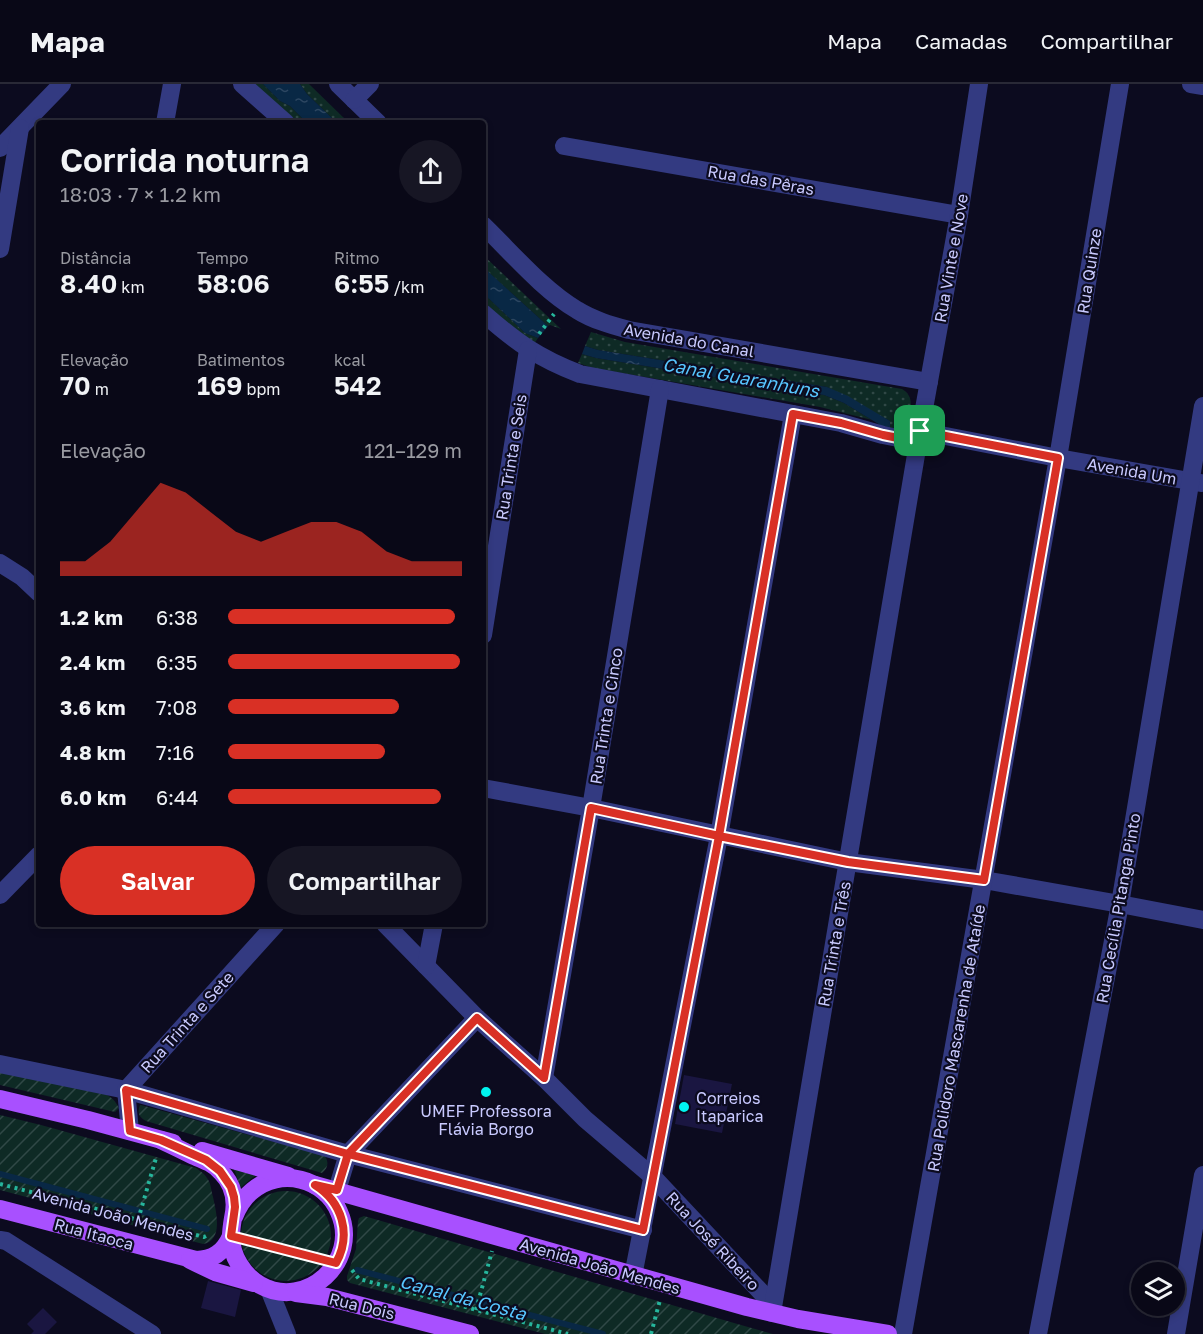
<!DOCTYPE html>
<html lang="pt">
<meta charset="utf-8">
<style>
:root{--surface:#090817;--page:#171624;--text:#f1f3f6;--muted:#999aa1;--line:#292936;--accent:#d93025}
body{margin:0;font-family:"Golos Text",sans-serif;background:var(--page);color:var(--text);height:100vh;display:flex;flex-direction:column;font-size:22px;white-space:nowrap}
*{box-sizing:border-box;margin:0}
p{font-size:20px;color:var(--muted)}
.icon{flex:none;width:33px;height:33px;fill:none;stroke:currentColor;stroke-width:2;stroke-linecap:round;stroke-linejoin:round}
.map{position:relative;flex:1;overflow:hidden}
.panel{position:absolute;left:36px;top:36px;width:450px;height:807px;display:flex;flex-direction:column;background:var(--surface);border-radius:6px;box-shadow:0 3px 9px #0003,0 0 0 2px var(--line)}
.panel>*{flex:none}
.buttons{position:absolute;left:1131px;top:1178px;display:grid;gap:12px}
.buttons a{display:grid;place-items:center;width:54px;height:54px;border-radius:50%;background:var(--surface);box-shadow:0 3px 9px #0003,0 0 0 2px var(--line);font-size:30px}
.pin{position:absolute;display:grid;place-items:center;width:51px;height:51px;color:#fff;margin:-26px;border-radius:12px;box-shadow:0 3px 9px #0006}
.round{display:grid;place-items:center;flex:none;width:63px;height:63px;border-radius:32px;background:var(--page)}
.overview{display:flex;align-items:center;justify-content:space-between;height:102px;padding:0 24px}
h1{font-size:33px;font-weight:600;line-height:45px}
.stats{display:grid;grid-template-columns:repeat(3,1fr);gap:9px;height:102px;padding:6px 24px}
.stats div{display:grid;align-content:center}
.stats b{font-size:26px;font-weight:600}
.stats small{font-size:16px;font-weight:400}
.stats p{font-size:16px}
.chart{height:168px;padding:12px 24px}
.chart p{display:flex;justify-content:space-between}
.chart svg{width:100%;height:108px;margin-top:6px;fill:var(--accent);opacity:.7}
.action{display:flex;gap:12px;margin-top:auto;padding:12px 24px}
.action a{flex:1;height:69px;border-radius:36px;background:var(--accent);color:#fff;font-size:24px;font-weight:600;line-height:69px;text-align:center}
.action a+a{background:var(--page);color:var(--text)}
ul{padding:0 24px;list-style:none;font-size:20px}
li{display:grid;grid-template-columns:96px 72px 1fr;align-items:center;height:45px}
li i{height:15px;border-radius:8px;background:var(--accent)}
header{display:flex;align-items:center;gap:36px;box-sizing:border-box;height:84px;padding:0 30px;background:var(--surface);border-bottom:2px solid var(--line)}
header strong{font-size:28px}
nav{display:flex;gap:33px;margin-inline-start:auto;font-size:21px}
.map>svg:first-child{display:block}
.grass{fill:url(#grass-dots)}
.garden{fill:url(#garden-furrows)}
.water{fill:url(#water-ripples)}
.lines{fill:none;stroke-linecap:round;stroke-linejoin:round}
.stream{stroke:#092845;stroke-width:6}
.building{fill:#1a1641}
.path{stroke:#26b69c;stroke-width:4;stroke-dasharray:3 4.5;stroke-linecap:butt}
.minor{stroke:#333a81;stroke-width:18}
.major{stroke:#a850ff;stroke-width:18}
.route-casing{stroke:#fff;stroke-width:12}
.route{stroke:#d93025;stroke-width:8}
.poi-dot{fill:#00f4ef;stroke:#0c0b1f;stroke-width:2}
.labels{text-anchor:middle;dominant-baseline:central;stroke-width:4.5;stroke-linejoin:round;paint-order:stroke}
.street-label{font-size:16px;fill:#c9caff;stroke:#0c0b1f}
.poi-label{font-size:16px;fill:#c9caff;stroke:#0c0b1f;text-anchor:start}
.water-label{font-size:18px;font-style:italic;fill:#57c6ff;stroke:#0c0b1f}
</style>
<header>
<strong>Mapa</strong>
<nav><a>Mapa</a><a>Camadas</a><a>Compartilhar</a></nav>
</header>
<div class="map">
<svg width="1203" height="1250" viewBox="0 0 1203 1250">
<defs>
<pattern id="grass-dots" width="8" height="8" patternUnits="userSpaceOnUse" patternTransform="scale(1.5)"><rect width="8" height="8" fill="#0e2a25"/><path d="M2 2h.1M6 6h.1" fill="none" stroke="#304846" stroke-width="1.8" stroke-linecap="round"/></pattern>
<pattern id="garden-furrows" width="10" height="10" patternUnits="userSpaceOnUse" patternTransform="scale(1.5)"><rect width="10" height="10" fill="#0e2a25"/><path d="M-1 1l2-2M0 10L10 0M9 11l2-2" fill="none" stroke="#304846"/></pattern>
<pattern id="water-ripples" width="26" height="14" patternUnits="userSpaceOnUse" patternTransform="scale(1.5)"><rect width="26" height="14" fill="#092845"/><path d="M2 4q2-2 4 0t4 0M15 11q2-2 4 0t4 0" fill="none" stroke="#2c4661"/></pattern>
</defs>
<rect width="100%" height="100%" fill="#0c0b1f"/>
<g class="grass">
<path d="M247,0H263L280,17L290,22L307,39H295L278,23Z"/>
<path d="M300,0H309L349,39H337L307,10Z"/>
<path d="M483,171L561,245L550,241L548,242L486,186L483,183Z"/>
<path d="M483,209L525,249L538,254L534,260L483,220Z"/>
<path d="M591,248L625,258L902,305C905,307 907,308 909,312C914,321 908,339 902,346L890,347V337L827,303L598,266L585,262Z"/>
<path d="M582,270L596,274L824,311L844,319L872,336L820,323L593,284L578,279Z"/>
</g>
<g class="garden">
<path d="M0,988L105,1010C112,1013 115,1017 119,1024L115,1028L0,1001Z"/>
<path d="M140,1021H141L325,1072C329,1079 328,1084 322,1089L146,1037C139,1033 137,1029 140,1021Z"/>
<path d="M0,1031L41,1041L196,1084C200,1087 204,1089 207,1094C211,1099 211,1106 213,1113C216,1127 224,1157 203,1160L0,1106Z"/>
<path d="M233,1082L259,1090L252,1094L239,1105L238,1096Z"/>
<circle cx="286" cy="1152" r="45"/>
<path d="M364,1132L741,1241L773,1250H545L350,1199L347,1196V1192L356,1165L358,1137L359,1134Z"/>
</g>
<g class="water">
<path d="M263,0H300L307,10L337,39H307L290,22L280,17Z"/>
<path d="M483,183L548,242L538,254L525,249L483,209Z"/>
<path d="M585,262L598,266L827,303L848,312L890,337V347L844,319L824,311L596,274L582,270Z"/>
</g>
<g class="lines">
<g class="stream">
<path d="M0,1090L207,1145"/>
<path d="M357,1186L603,1250"/>
</g>
</g>
<g class="building">
<path d="M684,991L732,1000L722,1049L675,1040Z"/>
<path d="M208,1197L241,1206L235,1233L201,1224Z"/>
<path d="M43,1224L57,1238L45,1250H31L34,1247L27,1240Z"/>
</g>
<g class="lines">
<g class="path">
<path d="M539,250L554,230"/>
<path d="M0,1100L204,1153L210,1150"/>
<path d="M138,1136L156,1074"/>
<path d="M249,1157L318,1175"/>
<path d="M352,1186L359,1195L568,1250"/>
<path d="M476,1226L492,1167"/>
<path d="M651,1250L660,1216"/>
</g>
<g class="minor">
<path d="M242,0L286,39"/>
<path d="M338,0L378,39"/>
<path d="M1191,0L1203,2"/>
<path d="M354,16L370,0"/>
<path d="M165,39L172,0"/>
<path d="M564,62L959,131"/>
<path d="M0,64L62,0"/>
<path d="M483,141C512,169 543,206 577,226C593,236 611,241 629,246L929,298"/>
<path d="M0,165L20,44"/>
<path d="M483,229C516,258 538,274 580,290L841,339L883,351L918,358"/>
<path d="M920,347L1058,374L1201,399"/>
<path d="M0,479L22,493L39,509"/>
<path d="M483,551L528,266"/>
<path d="M483,704L591,724L848,778L984,796L1120,820L1203,836"/>
<path d="M0,811L39,771"/>
<path d="M385,840L477,934L544,994L585,1035L653,1093L773,1221"/>
<path d="M426,882L434,840"/>
<path d="M0,980L126,1006L348,1070L643,1146"/>
<path d="M544,994L591,724L660,305"/>
<path d="M130,1047L126,1006L276,840"/>
<path d="M337,1106L348,1070L477,934"/>
<path d="M0,1156L6,1157L36,1176L152,1250"/>
<path d="M633,1192L719,752L793,330"/>
<path d="M269,1205L287,1250"/>
<path d="M772,1229L920,347L959,131L979,0"/>
<path d="M903,1250L1058,374L1120,0"/>
<path d="M1038,1250L1120,820L1203,322"/>
<path d="M1176,1250L1203,1091"/>
</g>
<g class="major">
<path d="M0,1015L88,1036L173,1059"/>
<path d="M161,1056C172,1061 183,1067 194,1072C204,1076 213,1079 221,1088C233,1100 237,1117 233,1134C232,1140 231,1146 231,1152C231,1172 243,1191 260,1201C306,1227 361,1177 339,1128C325,1094 280,1083 252,1107C243,1114 238,1123 234,1133"/>
<path d="M202,1067L288,1092"/>
<path d="M315,1101L747,1223L798,1235L888,1250"/>
<path d="M0,1125L196,1176C213,1176 224,1168 231,1152"/>
<path d="M190,1176L215,1188L254,1199"/>
<path d="M296,1209L327,1213L470,1250"/>
</g>
</g>
<g class="lines">
<defs>
<path id="route" d="M920,347L918,358L883,351L841,339L793,330L719,752L591,724L544,994L477,934L348,1070L126,1006L130,1047L161,1056L206,1076L220,1087L231,1103L234,1113L235,1123L231,1152L336,1179C352,1150 342,1118 315,1101L337,1106L348,1070L643,1146L719,752L848,778L984,796L1058,374L920,347"/>
</defs>
<use href="#route" class="route-casing"/>
<use href="#route" class="route"/>
</g>
<g class="poi-dot">
<circle cx="486" cy="1008" r="6"/>
<circle cx="684" cy="1023" r="6"/>
</g>
<g class="labels">
<g class="street-label">
<text transform="translate(761 96) rotate(10)">Rua das Pêras</text>
<text transform="translate(951 174) rotate(-80)">Rua Vinte e Nove</text>
<text transform="translate(1089 187) rotate(-81)">Rua Quinze</text>
<text transform="translate(689 256) rotate(10)">Avenida do Canal</text>
<text transform="translate(511 373) rotate(-81)">Rua Trinta e Seis</text>
<text transform="translate(1132 387) rotate(10)">Avenida Um</text>
<text transform="translate(606 632) rotate(-81)">Rua Trinta e Cinco</text>
<text transform="translate(1118 824) rotate(-80)">Rua Cecília Pitanga Pinto</text>
<text transform="translate(834 860) rotate(-80)">Rua Trinta e Três</text>
<text transform="translate(187 938) rotate(-48)">Rua Trinta e Sete</text>
<text transform="translate(956 954) rotate(-80)">Rua Polidoro Mascarenha de Ataíde</text>
<text transform="translate(113 1130) rotate(15)">Avenida João Mendes</text>
<text transform="translate(94 1150) rotate(15)">Rua Itaoca</text>
<text transform="translate(713 1157) rotate(47)">Rua José Ribeiro</text>
<text transform="translate(600 1182) rotate(16)">Avenida João Mendes</text>
<text transform="translate(362 1222) rotate(14)">Rua Dois</text>
</g>
<g class="poi-label">
<text x="696" y="1014">Correios<tspan x="696" dy="18">Itaparica</tspan></text>
<text x="486" y="1027" text-anchor="middle">UMEF Professora<tspan x="486" dy="18">Flávia Borgo</tspan></text>
</g>
<g class="water-label">
<text transform="translate(741 293) rotate(10)">Canal Guaranhuns</text>
<text transform="translate(463 1213) rotate(15)">Canal da Costa</text>
</g>
</g>
</svg>
<div class="buttons">
<a><svg class="icon" aria-label="layers" viewBox="0 0 24 24"><path d="M12 4l9 5-9 5-9-5zM3 14l9 5 9-5"/></svg></a>
</div>
<div class="pin" style="left:920px;top:347px;background:#1e9e55"><svg class="icon" aria-label="arrive" viewBox="0 0 24 24"><path d="M6 21V4h12l-3 4 3 4H6"/></svg></div>
<section class="panel">
<div class="overview"><div><h1>Corrida noturna</h1><p>18:03 · 7 × 1.2 km</p></div><a class="round"><svg class="icon" aria-label="share" viewBox="0 0 24 24"><path d="M12 15V3M7 8l5-5 5 5M5 13v7h14v-7"/></svg></a></div>
<div class="stats">
<div><p>Distância</p><b>8.40<small> km</small></b></div>
<div><p>Tempo</p><b>58:06</b></div>
<div><p>Ritmo</p><b>6:55<small> /km</small></b></div>
</div>
<div class="stats">
<div><p>Elevação</p><b>70<small> m</small></b></div>
<div><p>Batimentos</p><b>169<small> bpm</small></b></div>
<div><p>kcal</p><b>542</b></div>
</div>
<div class="chart"><p><span>Elevação</span>121–129 m</p>
<svg viewBox="0 0 160 44" preserveAspectRatio="none"><path d="M0 44V38L10 38L20 30L30 18L40 6L50 10L60 18L70 26L80 30L90 26L100 22L110 22L120 26L130 34L140 38L150 38L160 38V44z"/></svg>
</div>
<ul>
<li><b>1.2 km</b>6:38<i style="width:97%"></i></li>
<li><b>2.4 km</b>6:35<i style="width:99%"></i></li>
<li><b>3.6 km</b>7:08<i style="width:73%"></i></li>
<li><b>4.8 km</b>7:16<i style="width:67%"></i></li>
<li><b>6.0 km</b>6:44<i style="width:91%"></i></li>
</ul>
<div class="action"><a>Salvar</a><a>Compartilhar</a></div>
</section>
</div>
